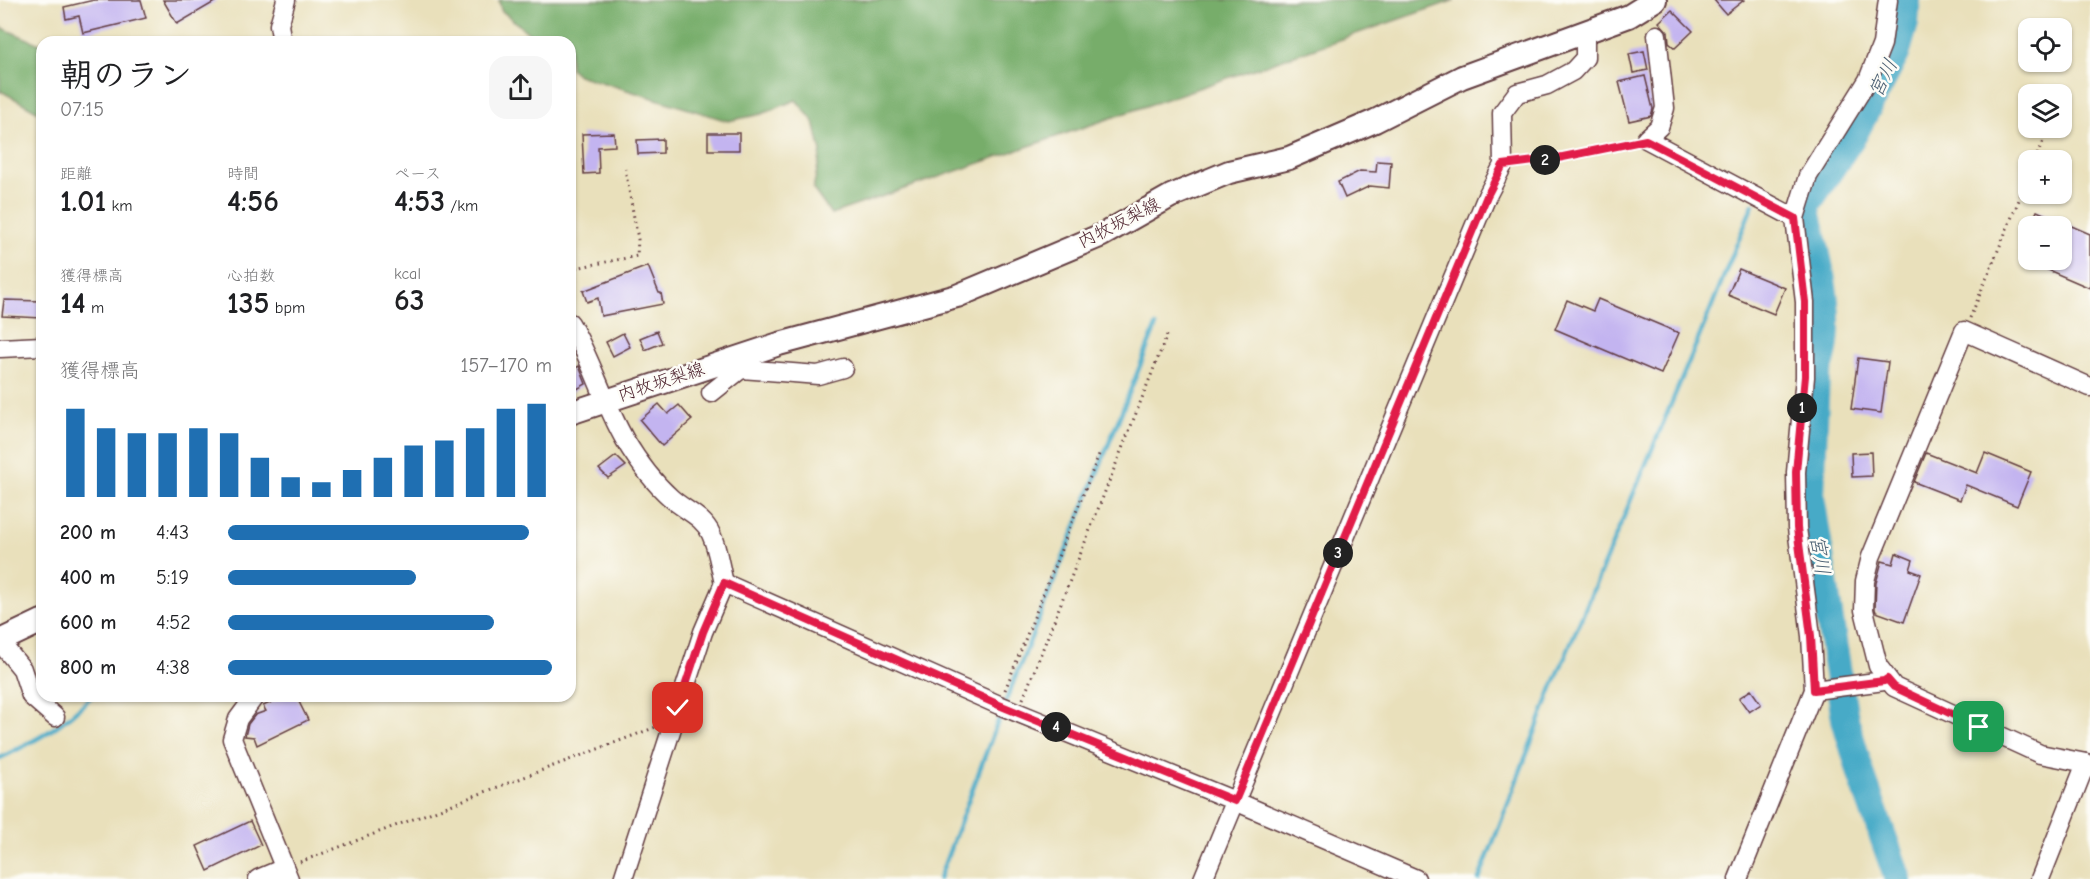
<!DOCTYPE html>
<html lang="ja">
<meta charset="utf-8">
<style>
:root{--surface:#fff;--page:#f6f6f6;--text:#202124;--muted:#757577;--accent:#1f6fb2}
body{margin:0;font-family:"Comic Neue","Klee One",sans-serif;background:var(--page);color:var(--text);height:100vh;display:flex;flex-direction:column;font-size:22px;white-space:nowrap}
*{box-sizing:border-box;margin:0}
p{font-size:20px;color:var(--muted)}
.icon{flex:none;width:33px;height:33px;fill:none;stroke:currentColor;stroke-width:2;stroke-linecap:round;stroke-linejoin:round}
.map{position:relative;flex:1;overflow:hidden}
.side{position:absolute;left:36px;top:36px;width:540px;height:666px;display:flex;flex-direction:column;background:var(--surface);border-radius:18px;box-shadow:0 2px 4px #0004}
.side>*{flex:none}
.fabs{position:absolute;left:2018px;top:18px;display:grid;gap:12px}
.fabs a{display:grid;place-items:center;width:54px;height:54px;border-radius:12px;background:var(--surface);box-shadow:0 2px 4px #0004;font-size:30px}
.pin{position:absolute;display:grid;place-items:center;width:51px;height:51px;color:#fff;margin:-26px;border-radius:12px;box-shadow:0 3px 9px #0006}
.km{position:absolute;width:30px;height:30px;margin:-15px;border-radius:50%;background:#222;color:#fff;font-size:16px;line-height:30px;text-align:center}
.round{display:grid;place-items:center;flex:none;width:63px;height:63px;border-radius:18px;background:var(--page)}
.head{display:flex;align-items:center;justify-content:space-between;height:102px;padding:0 24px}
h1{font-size:33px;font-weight:800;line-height:45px}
.figures{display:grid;grid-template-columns:repeat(3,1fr);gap:9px;height:102px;padding:6px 24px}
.figures div{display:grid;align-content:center}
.figures b{font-size:30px;font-weight:800}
.figures small{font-size:16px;font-weight:400}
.figures p{font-size:16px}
.chart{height:168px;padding:12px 24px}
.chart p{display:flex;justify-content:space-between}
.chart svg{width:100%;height:108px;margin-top:6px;stroke:var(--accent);stroke-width:6}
ul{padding:0 24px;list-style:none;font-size:20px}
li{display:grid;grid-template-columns:96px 72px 1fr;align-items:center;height:45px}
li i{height:15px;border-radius:8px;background:var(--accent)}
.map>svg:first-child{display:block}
.forest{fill:#77ad6b;stroke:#60664b;stroke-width:1.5}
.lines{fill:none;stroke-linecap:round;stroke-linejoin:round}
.stream{stroke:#47aac7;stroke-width:4.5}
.river{stroke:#47aac7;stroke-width:28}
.building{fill:#c3b4f0}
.minor-casing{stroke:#623c41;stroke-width:21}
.major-casing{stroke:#623c41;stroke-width:26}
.path{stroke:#623c41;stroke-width:3;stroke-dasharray:1.5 4.5;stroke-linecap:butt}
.minor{stroke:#fff;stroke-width:18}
.major{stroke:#fff;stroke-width:22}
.route-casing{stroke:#fff;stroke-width:12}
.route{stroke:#e11d48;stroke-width:8}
.labels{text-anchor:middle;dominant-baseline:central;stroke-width:5;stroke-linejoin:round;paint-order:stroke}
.street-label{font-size:18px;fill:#4a1f2b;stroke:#fdfcf7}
.water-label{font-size:20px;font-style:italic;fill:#495e71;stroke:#fdfcf7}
</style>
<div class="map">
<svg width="2090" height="879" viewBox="0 0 2090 879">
<rect width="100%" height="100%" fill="#fdfcf7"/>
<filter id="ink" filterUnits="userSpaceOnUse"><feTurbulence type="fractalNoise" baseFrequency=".0167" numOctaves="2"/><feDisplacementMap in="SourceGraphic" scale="12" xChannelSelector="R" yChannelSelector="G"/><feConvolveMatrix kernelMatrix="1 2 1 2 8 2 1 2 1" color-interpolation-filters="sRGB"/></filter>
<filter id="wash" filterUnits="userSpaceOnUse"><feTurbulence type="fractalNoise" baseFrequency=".008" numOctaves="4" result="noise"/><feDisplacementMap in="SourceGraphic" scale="24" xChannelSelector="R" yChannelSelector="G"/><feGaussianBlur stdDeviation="1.35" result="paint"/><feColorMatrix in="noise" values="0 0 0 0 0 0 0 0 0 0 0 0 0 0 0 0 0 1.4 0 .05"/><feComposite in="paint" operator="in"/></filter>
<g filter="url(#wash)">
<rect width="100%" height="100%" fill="#e9e0bb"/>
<g class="forest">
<path d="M499,0H1455L831,214L813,189L821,152L814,122L796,100L762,114L728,121L578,75L570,68V42H539L501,10Z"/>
<path d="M0,27L42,45V114L1,91L0,93Z"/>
</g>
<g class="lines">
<g class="stream">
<path d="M1005,703L1156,326"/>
<path d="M0,758C39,739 61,727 92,696"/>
<path d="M939,879L1002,710"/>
<path d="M1479,879L1552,688L1705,323L1753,204"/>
</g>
<path class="river" d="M1898,879L1862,777L1845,719L1811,496L1816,375C1839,327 1817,256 1806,206L1854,134L1896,54L1905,23L1907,0"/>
</g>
<g id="blocks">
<g class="building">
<path d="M94,0H141L146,18L83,33L79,16L66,19L64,7Z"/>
<path d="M163,0H218L177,24Z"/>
<path d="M1714,0H1744L1726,14Z"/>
<path d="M1672,10L1693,31L1675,48L1669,43L1668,32L1659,22Z"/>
<path d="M1644,51L1648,70L1633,73L1629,54Z"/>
<path d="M1645,76L1653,109L1651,116L1629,121L1619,82Z"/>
<path d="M614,133L615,146L598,147L599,173L584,174L582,134Z"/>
<rect x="708" y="133" width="31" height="17"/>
<path d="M663,139V153L638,154L637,140Z"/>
<path d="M1377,161L1391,162L1389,188L1370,186L1345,198L1338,182L1360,171L1376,172Z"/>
<path d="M2037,211L2090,234V288L2025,260H2061V226H2030Z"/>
<path d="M648,266L659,293H661L663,304L601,316L598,298L587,302L583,291Z"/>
<path d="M1739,269L1785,288L1774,314L1728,295Z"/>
<path d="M1598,299L1679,333L1661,374L1555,329L1567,300L1593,311Z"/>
<path d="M4,300L42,301V318L2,316Z"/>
<path d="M657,331L662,343L645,350L640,338Z"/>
<path d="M623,333L630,347L613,356L606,342Z"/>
<path d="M1858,358L1888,362L1881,413L1851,409Z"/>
<path d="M579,366L586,384L570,393V371Z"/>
<path d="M659,404L668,414L679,405L692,420L662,446L640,420Z"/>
<path d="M1871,452L1872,476L1852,477L1851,453Z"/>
<path d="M1926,453L1977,473L1985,453L2031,472L2017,506L1966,485L1960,500L1914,482Z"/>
<path d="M616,456L626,466L608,478L599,469Z"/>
<path d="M1896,553L1913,560L1910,570L1921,574L1904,622L1876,612L1875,609L1876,583L1882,561L1893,564Z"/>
<path d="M1751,690L1761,704L1749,712L1739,698Z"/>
<path d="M285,696H296L308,720L257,745L254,737L245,736L248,724L255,715L266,711L263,706Z"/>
<path d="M250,821L261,845L208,871L197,846Z"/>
</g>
</g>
</g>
<g filter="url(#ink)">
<use href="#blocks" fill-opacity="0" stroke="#623c41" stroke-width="1.5"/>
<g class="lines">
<defs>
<g id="minor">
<path d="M1657,35L1665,108L1659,127L1646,139L1795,218"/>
<path d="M282,42L279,25L286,0"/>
<path d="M570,323C592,360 603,402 625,440C637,460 653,482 671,498C684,510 703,516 711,534C718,549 720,568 724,583"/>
<path d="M0,348L42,346"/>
<path d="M738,357L741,369L818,375L843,368"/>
<path d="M2090,387L1964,331L1871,557L1865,581L1864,610L1878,666L1894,687L2040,754L2086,763L2090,768"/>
<path d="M711,393L741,369"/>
<path d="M0,642L22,669L31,696L55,717"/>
<path d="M1814,690L1884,681L1887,679"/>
<path d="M255,696L238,719L232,739L289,879"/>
<path d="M258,879L284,868"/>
<path d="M623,879L703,632L724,583L999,705L1235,801L1416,879"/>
<path d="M1203,879L1487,196L1503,165L1502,113L1517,93L1547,85L1573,71L1585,58V32"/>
<path d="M1738,879L1814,690L1811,636L1797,528L1796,472L1805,377V302L1795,218L1808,176L1868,80L1882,44L1888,0"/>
<path d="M2040,879L2086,763"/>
</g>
<g id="major">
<path d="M570,413L779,344L957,296L1102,235L1171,196L1229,172L1289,158L1375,121L1462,77L1629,16L1655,0"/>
<path d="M0,641L42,621"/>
</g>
</defs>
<use href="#minor" class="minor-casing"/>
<use href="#major" class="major-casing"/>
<g class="path">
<path d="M2035,160L2049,128"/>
<path d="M1517,164L1558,158L1632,143"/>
<path d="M570,269L637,256L638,239L625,169"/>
<path d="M1970,318L2028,178"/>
<path d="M1005,690L1100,452"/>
<path d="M1023,699L1167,335"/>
<path d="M300,862L656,727"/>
</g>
<use href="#minor" class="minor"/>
<use href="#major" class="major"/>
</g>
</g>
<g class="lines" filter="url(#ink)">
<defs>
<path id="route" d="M678,708L703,632L724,583L999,705L1235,801L1487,196L1503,165L1558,158L1646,140L1795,218L1805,302V376L1796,472L1797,528L1811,636L1814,690L1884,681L1887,679L1894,687L1979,727"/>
</defs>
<use href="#route" class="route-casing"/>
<use href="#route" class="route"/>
</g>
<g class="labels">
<g class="street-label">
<text transform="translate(1119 223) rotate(-27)">内牧坂梨線</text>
<text transform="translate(661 382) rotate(-18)">内牧坂梨線</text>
</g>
<g class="water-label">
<text transform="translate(1883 78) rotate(-63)">宮川</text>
<text transform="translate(1820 555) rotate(81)">宮川</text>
</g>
</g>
</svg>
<div class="fabs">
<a><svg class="icon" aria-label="locate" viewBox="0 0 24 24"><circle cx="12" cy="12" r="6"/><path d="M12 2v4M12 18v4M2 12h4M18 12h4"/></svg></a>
<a><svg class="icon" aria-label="layers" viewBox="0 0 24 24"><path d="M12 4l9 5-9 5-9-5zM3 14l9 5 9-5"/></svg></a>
<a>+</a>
<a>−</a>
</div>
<div class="pin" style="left:1979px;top:727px;background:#1e9e55"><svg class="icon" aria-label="arrive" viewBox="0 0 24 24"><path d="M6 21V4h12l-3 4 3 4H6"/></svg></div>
<div class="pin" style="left:678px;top:708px;background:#d93025"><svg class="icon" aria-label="check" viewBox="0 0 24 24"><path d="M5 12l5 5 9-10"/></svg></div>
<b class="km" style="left:1802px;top:408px">1</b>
<b class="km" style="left:1545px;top:160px">2</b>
<b class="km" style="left:1338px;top:553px">3</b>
<b class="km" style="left:1056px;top:727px">4</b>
<section class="side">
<div class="head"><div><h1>朝のラン</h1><p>07:15</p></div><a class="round"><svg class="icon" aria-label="share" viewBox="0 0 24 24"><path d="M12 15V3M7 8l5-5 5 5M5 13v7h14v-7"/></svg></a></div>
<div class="figures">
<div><p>距離</p><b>1.01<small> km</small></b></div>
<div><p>時間</p><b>4:56</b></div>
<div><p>ペース</p><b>4:53<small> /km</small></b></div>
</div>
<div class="figures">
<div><p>獲得標高</p><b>14<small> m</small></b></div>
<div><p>心拍数</p><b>135<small> bpm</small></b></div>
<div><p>kcal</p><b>63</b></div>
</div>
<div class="chart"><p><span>獲得標高</span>157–170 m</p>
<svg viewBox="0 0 160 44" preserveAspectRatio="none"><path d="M5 44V8M15 44V16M25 44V18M35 44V18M45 44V16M55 44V18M65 44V28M75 44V36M85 44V38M95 44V33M105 44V28M115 44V23M125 44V21M135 44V16M145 44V8M155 44V6"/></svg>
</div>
<ul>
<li><b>200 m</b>4:43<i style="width:93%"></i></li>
<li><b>400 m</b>5:19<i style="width:58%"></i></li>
<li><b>600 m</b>4:52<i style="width:82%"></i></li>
<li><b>800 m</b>4:38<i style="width:100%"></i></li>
</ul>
</section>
</div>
